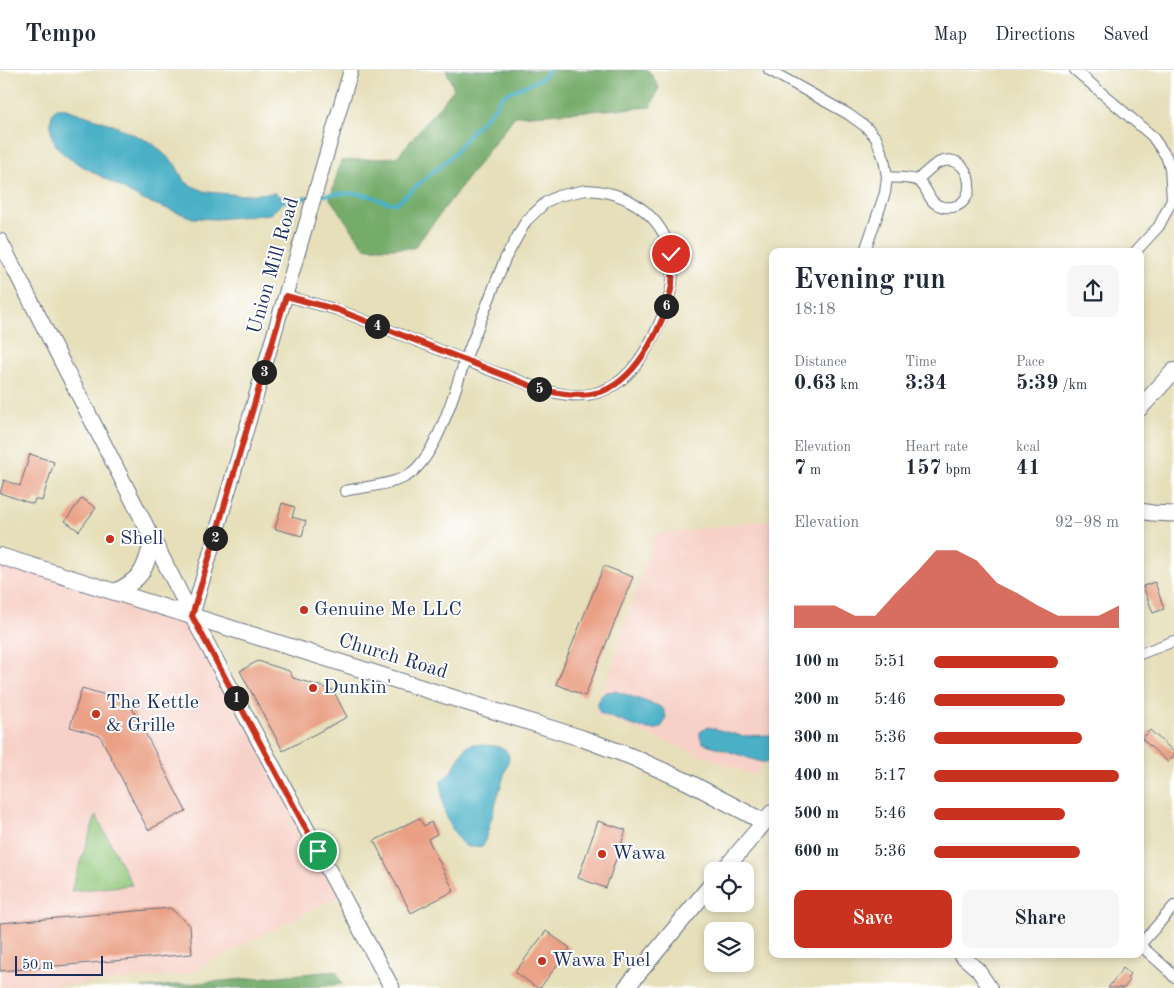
<!DOCTYPE html>
<meta charset="utf-8">
<style>
:root{--surface:#fff;--page:#f6f6f7;--text:#1f2937;--muted:#747a83;--line:#e0e1e3;--accent:#c8321e}
body{margin:0;font-family:"Old Standard TT",serif;background:var(--page);color:var(--text);height:100vh;display:flex;flex-direction:column;font-size:19px;white-space:nowrap}
*{box-sizing:border-box;margin:0}
p{font-size:16px;color:var(--muted)}
.icon{flex:none;width:28px;height:28px;fill:none;stroke:currentColor;stroke-width:2;stroke-linecap:round;stroke-linejoin:round}
.map{position:relative;flex:1;overflow:hidden}
.panel{position:absolute;left:769px;top:178px;width:375px;height:710px;display:flex;flex-direction:column;background:var(--surface);border-radius:10px;box-shadow:0 2px 8px #0003}
.panel>*{flex:none}
.tools{position:absolute;left:704px;top:792px;display:grid;gap:10px}
.tools a{display:grid;place-items:center;width:50px;height:50px;border-radius:10px;background:var(--surface);box-shadow:0 2px 8px #0003;font-size:25px}
.scale{position:absolute;left:15px;bottom:12px;width:88px;box-sizing:border-box;padding-left:5px;border:2px solid #1b2f5e;border-top:0;font-size:14px;line-height:18px;white-space:nowrap;color:#1b2f5e;-webkit-text-stroke:4px #fff;paint-order:stroke}
.pin{position:absolute;display:grid;place-items:center;width:42px;height:42px;color:#fff;margin:-21px;border:2px solid #fff;border-radius:50%;box-shadow:0 1px 5px #0007}
.km{position:absolute;width:25px;height:25px;margin:-12px;border-radius:50%;background:#222;color:#fff;font-size:14px;line-height:25px;text-align:center}
.round{display:grid;place-items:center;flex:none;width:52px;height:52px;border-radius:10px;background:var(--page)}
.summary{display:flex;align-items:center;justify-content:space-between;height:85px;padding:0 25px}
h1{font-size:28px;font-weight:800;line-height:38px}
.figures{display:grid;grid-template-columns:repeat(3,1fr);gap:8px;height:85px;padding:5px 25px}
.figures div{display:grid;align-content:center}
.figures b{font-size:21px;font-weight:800}
.figures small{font-size:14px;font-weight:400}
.figures p{font-size:14px}
.chart{height:140px;padding:10px 25px}
.chart p{display:flex;justify-content:space-between}
.chart svg{width:100%;height:90px;margin-top:5px;fill:var(--accent);opacity:.7}
.cta{display:flex;gap:10px;margin-top:auto;padding:10px 25px}
.cta a{flex:1;height:58px;border-radius:10px;background:var(--accent);color:#fff;font-size:20px;font-weight:800;line-height:58px;text-align:center}
.cta a+a{background:var(--page);color:var(--text)}
ul{padding:0 25px;list-style:none;font-size:16px}
li{display:grid;grid-template-columns:80px 60px 1fr;align-items:center;height:38px}
li i{height:12px;border-radius:6px;background:var(--accent)}
header{display:flex;align-items:center;gap:30px;box-sizing:border-box;height:70px;padding:0 25px;background:var(--surface);border-bottom:1px solid var(--line)}
header strong{font-size:24px}
nav{display:flex;gap:28px;margin-inline-start:auto;font-size:18px}
.map>svg:first-child{display:block}
.built{fill:#f7d1c7}
.green{fill:#91c77a;stroke:#567b6c}
.forest{fill:#74ac6a;stroke:#486e64}
.water{fill:#48b0c6;stroke:#327092}
.lines{fill:none;stroke-linecap:round;stroke-linejoin:round}
.stream{stroke:#48b0c6;stroke-width:4}
.building{fill:#eaa085}
.minor-casing{stroke:#626d7e;stroke-width:12}
.tertiary-casing{stroke:#626d7e;stroke-width:16}
.secondary-casing{stroke:#626d7e;stroke-width:17}
.primary-casing{stroke:#626d7e;stroke-width:18}
.minor{stroke:#fff;stroke-width:10}
.tertiary{stroke:#fff;stroke-width:14}
.secondary{stroke:#fff;stroke-width:15}
.primary{stroke:#fff;stroke-width:16}
.route-casing{stroke:#fff;stroke-width:10}
.route{stroke:#c8321e;stroke-width:6}
.poi-dot{fill:#c8321e;stroke:#fff;stroke-width:2}
.labels{text-anchor:middle;dominant-baseline:central;stroke-width:4;stroke-linejoin:round;paint-order:stroke}
.street-label{font-size:20px;fill:#1b2f5e;stroke:#fff}
.poi-label{font-size:20px;fill:#1b2f5e;stroke:#fff;text-anchor:start}
</style>
<header>
<strong>Tempo</strong>
<nav><a>Map</a><a>Directions</a><a>Saved</a></nav>
</header>
<div class="map">
<svg width="1174" height="918" viewBox="0 0 1174 918">
<rect width="100%" height="100%" fill="#fff"/>
<filter id="ink" filterUnits="userSpaceOnUse"><feTurbulence type="fractalNoise" baseFrequency=".02" numOctaves="2"/><feDisplacementMap in="SourceGraphic" scale="10" xChannelSelector="R" yChannelSelector="G"/><feConvolveMatrix kernelMatrix="1 2 1 2 8 2 1 2 1" color-interpolation-filters="sRGB"/></filter>
<filter id="wash" filterUnits="userSpaceOnUse"><feTurbulence type="fractalNoise" baseFrequency=".0096" numOctaves="4" result="noise"/><feDisplacementMap in="SourceGraphic" scale="20" xChannelSelector="R" yChannelSelector="G"/><feGaussianBlur stdDeviation="1.12" result="paint"/><feColorMatrix in="noise" values="0 0 0 0 0 0 0 0 0 0 0 0 0 0 0 0 0 1.4 0 .05"/><feComposite in="paint" operator="in"/></filter>
<g filter="url(#wash)">
<rect width="100%" height="100%" fill="#e6dfba"/>
<g class="built">
<path d="M772,449V685L753,705L596,645L655,465Z"/>
<path d="M0,486L192,546L342,825L187,904L30,918H0Z"/>
</g>
<path class="green" d="M96,745L132,815L71,821Z"/>
<g class="forest">
<path d="M446,0H648L659,17L651,37L515,46L414,178H365L330,129L341,91L397,87L454,19Z"/>
<path d="M336,901L342,914L301,918H142Z"/>
</g>
<g class="water">
<path d="M63,38L111,54L152,73L175,94L184,111L192,116L207,122L241,125L275,123L283,128V133L270,144L261,145L216,149L193,148L143,130L70,89C64,85 57,78 54,71C50,64 49,45 55,39C58,38 61,38 63,38Z"/>
<path d="M615,621L659,636L664,640L666,647C665,651 663,658 657,659C645,662 612,648 600,643L597,636L600,627L606,622Z"/>
<path d="M708,657L742,666L772,665V692H761L703,673L700,667V662Z"/>
<path d="M473,674C485,676 508,673 509,688L484,774L483,776C478,776 471,778 466,776C458,773 446,748 444,739C442,729 442,720 441,710C454,704 457,688 466,677Z"/>
</g>
<g class="lines">
<g class="stream">
<path d="M318,126C334,123 351,122 367,125C378,128 385,134 397,133L454,84L471,62L492,41L502,26L507,23L539,10L550,0"/>
<path d="M279,132L312,127"/>
</g>
</g>
<g id="blocks">
<g class="building">
<path d="M30,384L54,392L42,431L35,429L33,434L0,423L4,410L20,416Z"/>
<path d="M82,428L96,438L79,461L65,451Z"/>
<path d="M282,433L295,437L292,447L306,451L302,466L275,459Z"/>
<path d="M604,496L633,507L585,626L556,614Z"/>
<path d="M1155,512L1164,539L1153,543L1143,516Z"/>
<path d="M258,591L289,601L293,608L333,620L347,647L283,681L240,601Z"/>
<path d="M82,618L129,632L186,741L148,760L100,666L70,657Z"/>
<path d="M1150,660L1174,682V686L1168,692L1142,669Z"/>
<path d="M419,748L424,756L431,752L437,764L428,769L454,821L411,843L374,771Z"/>
<path d="M598,751L626,760L606,818L578,808Z"/>
<path d="M170,838L190,855L192,884L0,901V853Z"/>
<path d="M546,861L570,878L540,918H537L515,902Z"/>
<path d="M1123,898L1130,904L1127,908L1130,910L1124,918H1108Z"/>
</g>
</g>
</g>
<g filter="url(#ink)">
<use href="#blocks" fill-opacity="0" stroke="#626d7e" stroke-width="1"/>
<g class="lines">
<defs>
<g id="minor">
<path d="M769,0L848,44L866,57L876,68L884,89L887,107L885,123L865,181"/>
<path d="M1075,0L1152,66L1166,86L1170,98L1172,130L1159,156L1136,181"/>
<path d="M887,107C896,108 911,107 918,111C930,118 926,134 944,137C983,142 973,77 938,93C931,96 924,105 917,110"/>
<path d="M586,120C638,122 678,158 672,213C670,230 662,247 655,263C641,291 624,317 592,324C565,329 540,319 515,309C498,303 481,298 465,290L505,189L526,151L546,132L558,126Z"/>
<path d="M286,226L338,240L465,290C454,323 436,391 405,407C390,415 363,417 345,421"/>
<path d="M1140,584L1174,571"/>
<path d="M1140,875L1174,836"/>
<path d="M1140,875L1167,899L1174,907"/>
</g>
<g id="tertiary">
<path d="M192,546L351,0"/>
<path d="M960,884L978,900L990,918"/>
</g>
<g id="secondary">
<path d="M0,171L192,546L392,918"/>
<path d="M1140,441L1152,443L1174,444"/>
</g>
<g id="primary">
<path d="M1140,338L1174,301"/>
<path d="M0,486L581,668L630,686L688,712L764,752"/>
<path d="M115,522C144,508 145,499 153,469"/>
<path d="M723,801L772,743"/>
<path d="M626,918L712,814"/>
</g>
</defs>
<use href="#minor" class="minor-casing"/>
<use href="#tertiary" class="tertiary-casing"/>
<use href="#secondary" class="secondary-casing"/>
<use href="#primary" class="primary-casing"/>
<use href="#minor" class="minor"/>
<use href="#tertiary" class="tertiary"/>
<use href="#secondary" class="secondary"/>
<use href="#primary" class="primary"/>
</g>
</g>
<g class="lines" filter="url(#ink)">
<defs>
<path id="route" d="M318,781L192,546L286,226L338,240L539,319C560,324 582,328 603,321C639,307 666,251 672,215C673,204 672,195 671,184"/>
</defs>
<use href="#route" class="route-casing"/>
<use href="#route" class="route"/>
</g>
<g class="poi-dot">
<circle cx="110" cy="469" r="5"/>
<circle cx="304" cy="540" r="5"/>
<circle cx="313" cy="618" r="5"/>
<circle cx="96" cy="644" r="5"/>
<circle cx="602" cy="784" r="5"/>
<circle cx="542" cy="891" r="5"/>
</g>
<g class="labels">
<g class="street-label">
<text transform="translate(274 196) rotate(-74)">Union Mill Road</text>
<text transform="translate(393 587) rotate(17)">Church Road</text>
</g>
<g class="poi-label">
<text x="120" y="469">Shell</text>
<text x="314" y="540">Genuine Me LLC</text>
<text x="323" y="618">Dunkin'</text>
<text x="106" y="633">The Kettle<tspan x="106" dy="23">&amp; Grille</tspan></text>
<text x="612" y="784">Wawa</text>
<text x="552" y="891">Wawa Fuel</text>
</g>
</g>
</svg>
<div class="tools">
<a><svg class="icon" aria-label="locate" viewBox="0 0 24 24"><circle cx="12" cy="12" r="6"/><path d="M12 2v4M12 18v4M2 12h4M18 12h4"/></svg></a>
<a><svg class="icon" aria-label="layers" viewBox="0 0 24 24"><path d="M12 4l9 5-9 5-9-5zM3 14l9 5 9-5"/></svg></a>
</div>
<div class="scale">50 m</div>
<div class="pin" style="left:318px;top:781px;background:#1e9e55"><svg class="icon" aria-label="arrive" viewBox="0 0 24 24"><path d="M6 21V4h12l-3 4 3 4H6"/></svg></div>
<div class="pin" style="left:671px;top:184px;background:#d93025"><svg class="icon" aria-label="check" viewBox="0 0 24 24"><path d="M5 12l5 5 9-10"/></svg></div>
<b class="km" style="left:236px;top:628px">1</b>
<b class="km" style="left:215px;top:468px">2</b>
<b class="km" style="left:264px;top:302px">3</b>
<b class="km" style="left:377px;top:256px">4</b>
<b class="km" style="left:539px;top:319px">5</b>
<b class="km" style="left:666px;top:236px">6</b>
<section class="panel">
<div class="summary"><div><h1>Evening run</h1><p>18:18</p></div><a class="round"><svg class="icon" aria-label="share" viewBox="0 0 24 24"><path d="M12 15V3M7 8l5-5 5 5M5 13v7h14v-7"/></svg></a></div>
<div class="figures">
<div><p>Distance</p><b>0.63<small> km</small></b></div>
<div><p>Time</p><b>3:34</b></div>
<div><p>Pace</p><b>5:39<small> /km</small></b></div>
</div>
<div class="figures">
<div><p>Elevation</p><b>7<small> m</small></b></div>
<div><p>Heart rate</p><b>157<small> bpm</small></b></div>
<div><p>kcal</p><b>41</b></div>
</div>
<div class="chart"><p><span>Elevation</span>92–98 m</p>
<svg viewBox="0 0 160 44" preserveAspectRatio="none"><path d="M0 44V33L10 33L20 33L30 38L40 38L50 27L60 17L70 6L80 6L90 11L100 22L110 27L120 33L130 38L140 38L150 38L160 33V44z"/></svg>
</div>
<ul>
<li><b>100 m</b>5:51<i style="width:67%"></i></li>
<li><b>200 m</b>5:46<i style="width:71%"></i></li>
<li><b>300 m</b>5:36<i style="width:80%"></i></li>
<li><b>400 m</b>5:17<i style="width:100%"></i></li>
<li><b>500 m</b>5:46<i style="width:71%"></i></li>
<li><b>600 m</b>5:36<i style="width:79%"></i></li>
</ul>
<div class="cta"><a>Save</a><a>Share</a></div>
</section>
</div>
